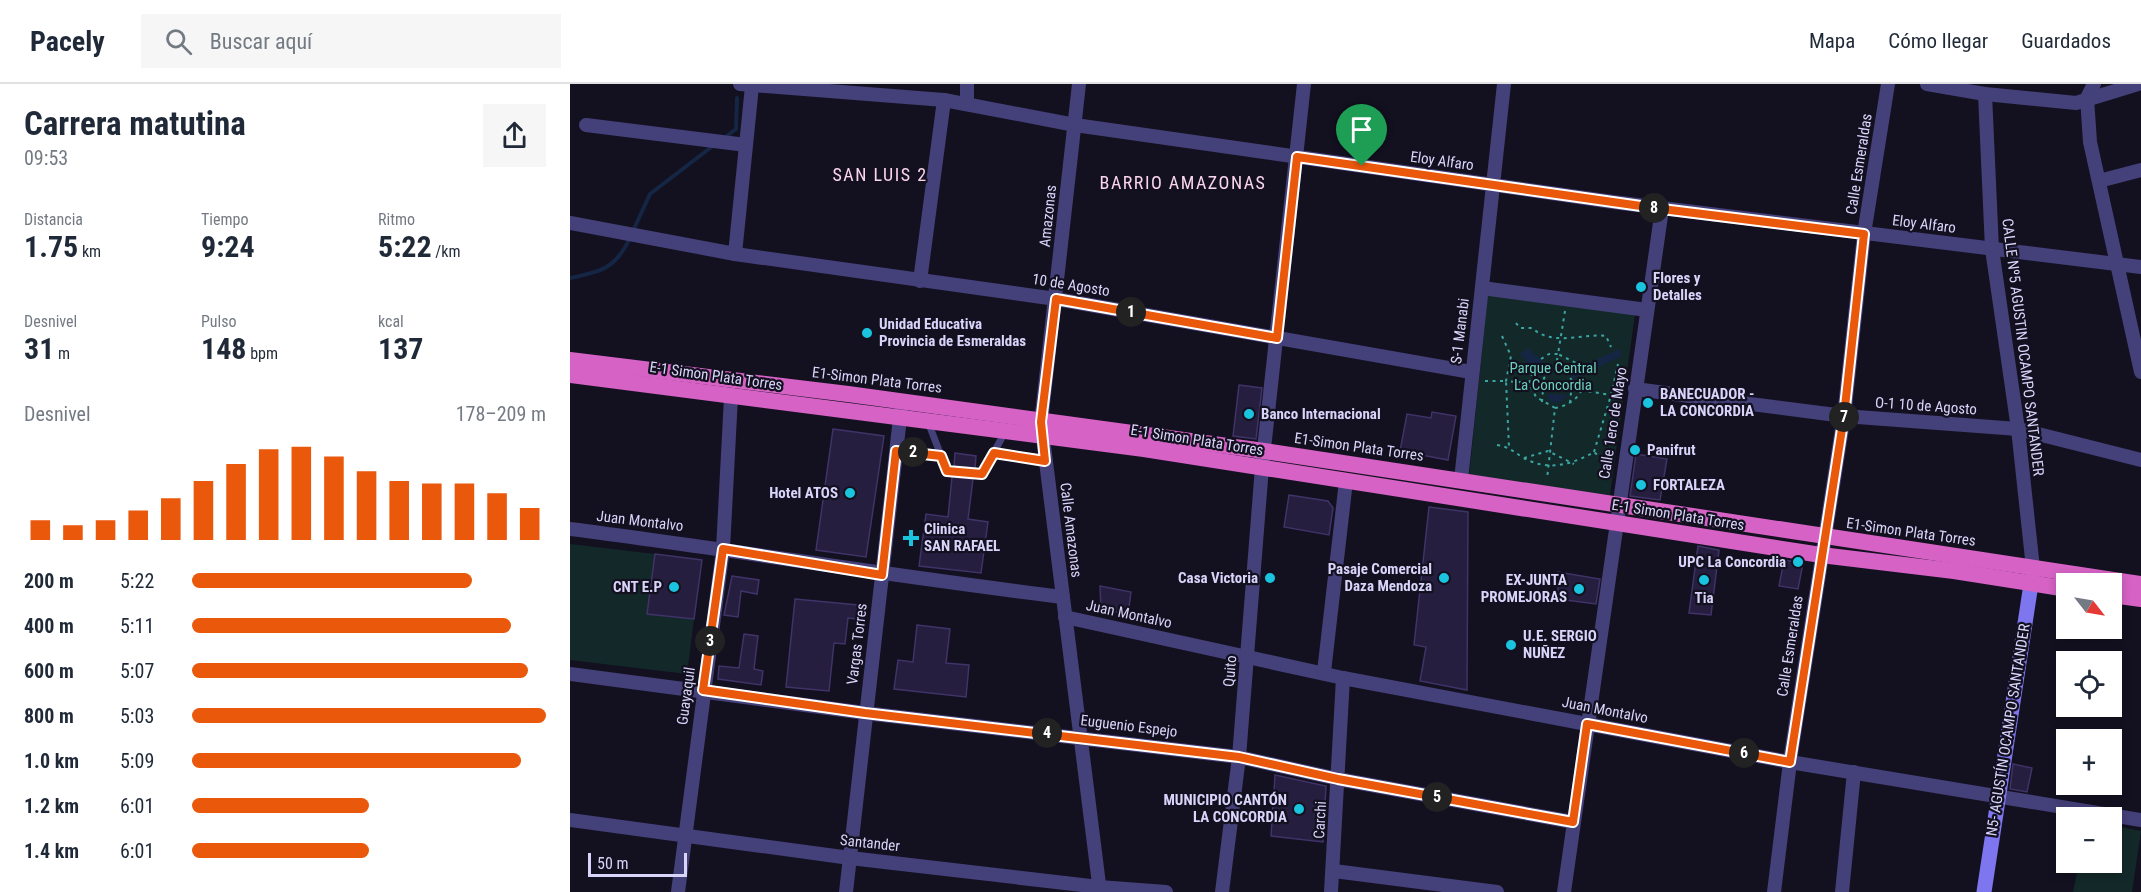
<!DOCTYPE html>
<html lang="es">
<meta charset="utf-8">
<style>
:root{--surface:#fff;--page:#f6f6f7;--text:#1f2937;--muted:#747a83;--line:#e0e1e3;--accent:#ea580c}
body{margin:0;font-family:"Roboto Condensed",sans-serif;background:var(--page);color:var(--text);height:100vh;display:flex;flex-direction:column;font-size:22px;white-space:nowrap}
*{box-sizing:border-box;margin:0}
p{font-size:20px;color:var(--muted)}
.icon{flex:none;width:33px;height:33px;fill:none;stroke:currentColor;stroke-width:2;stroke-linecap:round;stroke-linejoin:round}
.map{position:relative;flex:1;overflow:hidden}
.panel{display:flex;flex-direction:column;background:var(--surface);width:570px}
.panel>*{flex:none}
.needle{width:39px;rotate:121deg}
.controls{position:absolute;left:1486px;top:489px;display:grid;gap:12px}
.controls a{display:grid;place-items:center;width:66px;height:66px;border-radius:0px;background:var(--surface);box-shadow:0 3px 9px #0003;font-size:30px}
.scale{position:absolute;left:18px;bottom:15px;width:99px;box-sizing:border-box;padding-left:6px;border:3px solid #d9d4fa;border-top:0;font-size:16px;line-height:21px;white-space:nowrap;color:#d9d4fa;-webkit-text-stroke:4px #131020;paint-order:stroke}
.pin{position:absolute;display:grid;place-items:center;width:51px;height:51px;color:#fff;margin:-62px -26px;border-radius:50% 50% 50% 0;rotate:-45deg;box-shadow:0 0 6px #0007}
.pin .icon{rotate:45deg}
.km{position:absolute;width:30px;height:30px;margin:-15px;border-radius:50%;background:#222;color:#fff;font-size:16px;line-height:30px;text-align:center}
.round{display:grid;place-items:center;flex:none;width:63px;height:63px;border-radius:0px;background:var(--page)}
.headline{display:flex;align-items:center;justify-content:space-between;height:102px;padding:0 24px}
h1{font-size:33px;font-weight:700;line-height:45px}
.stats{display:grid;grid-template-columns:repeat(3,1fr);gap:9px;height:102px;padding:6px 24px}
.stats div{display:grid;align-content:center}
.stats b{font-size:30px;font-weight:700}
.stats small{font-size:16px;font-weight:400}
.stats p{font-size:16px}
.chart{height:168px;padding:12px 24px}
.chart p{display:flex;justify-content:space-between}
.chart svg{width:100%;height:108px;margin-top:6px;stroke:var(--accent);stroke-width:6}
ul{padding:0 24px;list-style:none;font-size:20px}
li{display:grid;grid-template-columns:96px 72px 1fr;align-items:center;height:45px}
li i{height:15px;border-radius:8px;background:var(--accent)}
header{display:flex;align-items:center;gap:36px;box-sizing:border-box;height:84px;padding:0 30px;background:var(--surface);border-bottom:2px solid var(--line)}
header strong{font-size:28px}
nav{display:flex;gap:33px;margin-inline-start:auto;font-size:21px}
.search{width:420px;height:54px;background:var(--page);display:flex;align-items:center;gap:15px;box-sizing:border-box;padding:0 21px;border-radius:0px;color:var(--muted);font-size:22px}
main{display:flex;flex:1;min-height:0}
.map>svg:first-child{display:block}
.green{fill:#132929}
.water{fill:#152644}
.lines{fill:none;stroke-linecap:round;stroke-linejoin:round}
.stream{stroke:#152644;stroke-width:4}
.building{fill:#261e3e;stroke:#3f3368;stroke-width:1.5}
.path{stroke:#3ca5a2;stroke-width:2;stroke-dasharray:3 4.5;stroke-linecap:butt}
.service{stroke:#444079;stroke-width:7}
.minor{stroke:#444079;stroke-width:14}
.secondary{stroke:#7d76ee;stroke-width:15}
.trunk{stroke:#d562c4;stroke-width:16}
.route-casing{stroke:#fff;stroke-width:12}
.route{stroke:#ea580c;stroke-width:8}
.poi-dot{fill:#1bc4de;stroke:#131020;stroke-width:2}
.labels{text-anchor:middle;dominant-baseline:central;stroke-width:4.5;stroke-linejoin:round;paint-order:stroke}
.street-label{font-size:15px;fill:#d9d4fa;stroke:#131020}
.poi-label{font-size:15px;font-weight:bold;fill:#d9d4fa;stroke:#131020;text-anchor:start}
.park-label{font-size:15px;fill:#69d1ba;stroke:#131020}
.quarter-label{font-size:18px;letter-spacing:1.5px;fill:#fad5eb;stroke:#131020}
</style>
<header>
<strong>Pacely</strong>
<div class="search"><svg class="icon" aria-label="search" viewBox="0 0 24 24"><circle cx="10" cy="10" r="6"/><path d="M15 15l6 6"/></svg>Buscar aquí</div>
<nav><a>Mapa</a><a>Cómo llegar</a><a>Guardados</a></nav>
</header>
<main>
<section class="panel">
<div class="headline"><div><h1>Carrera matutina</h1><p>09:53</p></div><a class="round"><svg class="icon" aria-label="share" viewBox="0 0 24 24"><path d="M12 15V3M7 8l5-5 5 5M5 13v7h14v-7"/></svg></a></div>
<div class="stats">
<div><p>Distancia</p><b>1.75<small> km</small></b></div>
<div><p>Tiempo</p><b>9:24</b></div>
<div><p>Ritmo</p><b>5:22<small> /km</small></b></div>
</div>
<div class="stats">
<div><p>Desnivel</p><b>31<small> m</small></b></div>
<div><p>Pulso</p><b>148<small> bpm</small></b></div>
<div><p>kcal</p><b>137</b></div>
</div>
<div class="chart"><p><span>Desnivel</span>178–209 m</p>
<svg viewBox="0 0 160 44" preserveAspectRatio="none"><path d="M5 44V36M15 44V38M25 44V36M35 44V32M45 44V27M55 44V20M65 44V13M75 44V7M85 44V6M95 44V10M105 44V16M115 44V20M125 44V21M135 44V21M145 44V25M155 44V31"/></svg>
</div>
<ul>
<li><b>200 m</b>5:22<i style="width:79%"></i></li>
<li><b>400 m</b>5:11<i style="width:90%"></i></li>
<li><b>600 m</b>5:07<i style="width:95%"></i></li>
<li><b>800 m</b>5:03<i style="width:100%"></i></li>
<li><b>1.0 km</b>5:09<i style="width:93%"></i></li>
<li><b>1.2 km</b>6:01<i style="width:50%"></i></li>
<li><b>1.4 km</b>6:01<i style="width:50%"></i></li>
</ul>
</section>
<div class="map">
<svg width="1571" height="808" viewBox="0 0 1571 808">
<rect width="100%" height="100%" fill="#131020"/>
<g class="green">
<path d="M918,210L1065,230L1040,411L899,393Z"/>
<path d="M0,460L85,470L77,529L124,535L117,590L0,576Z"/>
<path d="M1542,741L1571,747L1562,808H1503L1509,779L1542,778Z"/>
</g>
<g class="water">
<path d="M958,264L981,285L975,292L960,281L950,270Z"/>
<path d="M1050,265L1052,272L1002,295L999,287Z"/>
<path d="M977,310L997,311H998L989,319L979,317Z"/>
</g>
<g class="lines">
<g class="stream">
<path d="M153,55L166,45L167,14"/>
<path d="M63,147L80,110L144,61"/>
<path d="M0,194C31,188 46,184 60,154"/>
</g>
</g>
<g class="building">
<path d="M669,301L692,304L686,355L663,352Z"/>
<path d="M862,328L886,332L878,376L830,367L837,330L861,334Z"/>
<path d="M263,345L314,352L296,473L246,466Z"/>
<path d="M385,369L406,372L405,384L384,382Z"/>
<path d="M1066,370L1097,375L1090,416L1060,412Z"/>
<path d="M382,393L403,395L398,435L418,438L411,489L349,482L356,430L378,433Z"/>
<path d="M719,411L758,417L763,424L759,451L714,443Z"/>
<path d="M859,423L898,428L897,606L850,597L856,563L844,561Z"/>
<path d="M1128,462L1149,466L1141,531L1119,529Z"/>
<path d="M85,470L132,476L124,535L77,530Z"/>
<path d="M1214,476L1233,479L1228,505L1209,502Z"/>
<path d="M988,488L1030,495L1026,520L988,515Z"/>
<path d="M162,492L189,496L187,510L171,507L168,533L154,531Z"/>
<path d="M530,502L561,508L558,530L531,526Z"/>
<path d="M225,515L288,521L287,535L278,534L275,560L264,559L259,607L216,603Z"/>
<path d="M347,541L380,545L376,579L399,581L396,613L324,605L328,576L343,578Z"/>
<path d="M174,550L188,552L184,585L193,587L191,601L148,595L149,582L169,584Z"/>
<path d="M1443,680L1462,684L1457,708L1440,705Z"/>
<path d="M705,691L756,702L753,758L701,752Z"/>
</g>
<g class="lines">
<g class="path">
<path d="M995,227L988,270L1010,281"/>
<path d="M946,239L950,244H962C983,263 1013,249 1036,252L1041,263"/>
<path d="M932,252L941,272L936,297L959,299L966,313L985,324L977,395"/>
<path d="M971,275L979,270H988L986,283"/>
<path d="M915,297H936L939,363"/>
<path d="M959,299L964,285"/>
<path d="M1011,306L1041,311L1048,280"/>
<path d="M972,318L974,294L986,283L995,285L1002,297L1000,320"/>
<path d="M985,324C1000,322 1016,310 1013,293"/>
<path d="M927,361C939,363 943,367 952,373C977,388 1001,381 1024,368L1031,374"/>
<path d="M1024,368L1041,311L1053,314"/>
<path d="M954,374L978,367L1004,380"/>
</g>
<g class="service">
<path d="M358,338L377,387L412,390L435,348"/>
<path d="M326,367L371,372"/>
<path d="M424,369L475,377"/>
</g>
<g class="minor">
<path d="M170,0L374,16L505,41L1043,118L1571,183"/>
<path d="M397,0V20"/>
<path d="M509,0L471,338L530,808"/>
<path d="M1357,0L1415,10L1506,19L1568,0"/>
<path d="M1524,0L1517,14L1520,58L1571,288"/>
<path d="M1415,10L1422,165L1448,345L1463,484"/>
<path d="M16,41L176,61"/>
<path d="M1529,97L1571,86"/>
<path d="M0,139L165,170L486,215L901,288"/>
<path d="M165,170L182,2"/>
<path d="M350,197L374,16"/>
<path d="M912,204L1077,226"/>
<path d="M1065,305L1274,332L1448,345L1571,376"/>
<path d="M891,396L934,0"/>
<path d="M0,445C164,466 328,493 493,513"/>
<path d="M495,533L773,594L1017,640L1220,678L1571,736"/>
<path d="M754,588L776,397"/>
<path d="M0,590L295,629L669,673L768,695L1003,738"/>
<path d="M0,736L280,774L529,803L596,808"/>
<path d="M764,787L927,808"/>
<path d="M108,808L153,465L161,313"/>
<path d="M276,808L331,325"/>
<path d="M652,808L669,673L692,383L734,0"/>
<path d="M761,808L773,594"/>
<path d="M994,808L1092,125"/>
<path d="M1204,808L1221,670L1274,332L1294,150L1318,0"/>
<path d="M1272,808L1284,688"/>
</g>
<path class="secondary" d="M1414,808L1463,487"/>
<g class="trunk">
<path d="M0,276L278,310L694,367L1571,500"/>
<path d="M0,291L574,365L1251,471L1384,487L1497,505"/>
<path d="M1542,511L1571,515"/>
</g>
</g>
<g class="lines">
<defs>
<path id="route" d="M727,73L1092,125L1294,150L1274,332L1220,678L1017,640L1003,738L768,695L669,673L295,629L133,606L153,465L312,491L326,367L371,372L377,387L412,390L424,369L475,377L471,338L486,215L707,254Z"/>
</defs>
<use href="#route" class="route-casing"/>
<use href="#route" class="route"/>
</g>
<g class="poi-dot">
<circle cx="1071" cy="203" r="6"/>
<circle cx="297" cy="249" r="6"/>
<circle cx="1078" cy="319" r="6"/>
<circle cx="679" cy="330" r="6"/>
<circle cx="1065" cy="366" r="6"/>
<circle cx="1071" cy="401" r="6"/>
<circle cx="280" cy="409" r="6"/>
<path d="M338 445h6v6h6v6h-6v6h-6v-6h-6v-6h6z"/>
<circle cx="1228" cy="478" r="6"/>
<circle cx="700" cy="494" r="6"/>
<circle cx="874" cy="494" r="6"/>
<circle cx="1134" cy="496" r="6"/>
<circle cx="104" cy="503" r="6"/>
<circle cx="1009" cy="505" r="6"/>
<circle cx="941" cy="561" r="6"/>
<circle cx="729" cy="725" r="6"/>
</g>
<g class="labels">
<g class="street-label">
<text transform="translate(872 77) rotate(8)">Eloy Alfaro</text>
<text transform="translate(1289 80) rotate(-81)">Calle Esmeraldas</text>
<text transform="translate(478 132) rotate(-84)">Amazonas</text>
<text transform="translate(1354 140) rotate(7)">Eloy Alfaro</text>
<text transform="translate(501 201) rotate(9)">10 de Agosto</text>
<text transform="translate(890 247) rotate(-83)">S-1 Manabi</text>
<text transform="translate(1453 263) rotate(83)">CALLE Nº5 AGUSTIN OCAMPO SANTANDER</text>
<text transform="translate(146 292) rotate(8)">E-1 Simon Plata Torres</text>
<text transform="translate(307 296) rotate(7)">E1-Simon Plata Torres</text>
<text transform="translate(1356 322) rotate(4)">O-1 10 de Agosto</text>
<text transform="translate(1043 339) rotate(-81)">Calle 1ero de Mayo</text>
<text transform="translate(627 356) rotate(9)">E-1 Simon Plata Torres</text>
<text transform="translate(789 363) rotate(8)">E1-Simon Plata Torres</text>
<text transform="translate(1108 431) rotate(9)">E-1 Simon Plata Torres</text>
<text transform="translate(70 437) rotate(7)">Juan Montalvo</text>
<text transform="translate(501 446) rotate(83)">Calle Amazonas</text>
<text transform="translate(1341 448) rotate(8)">E1-Simon Plata Torres</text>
<text transform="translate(559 530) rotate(12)">Juan Montalvo</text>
<text transform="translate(287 560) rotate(-83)">Vargas Torres</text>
<text transform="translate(1220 562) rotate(-81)">Calle Esmeraldas</text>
<text transform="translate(660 587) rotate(-85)">Quito</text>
<text transform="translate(116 612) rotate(-82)">Guayaquil</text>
<text transform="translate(1035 626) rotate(11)">Juan Montalvo</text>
<text transform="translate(559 642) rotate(7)">Euguenio Espejo</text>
<text transform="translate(1438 646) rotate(-81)">N5- AGUSTÍN OCAMPO SANTANDER</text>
<text transform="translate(750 736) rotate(-87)">Carchi</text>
<text transform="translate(300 759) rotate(6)">Santander</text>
</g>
<g class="poi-label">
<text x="1083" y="194">Flores y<tspan x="1083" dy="17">Detalles</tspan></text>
<text x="309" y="240">Unidad Educativa<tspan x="309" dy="17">Provincia de Esmeraldas</tspan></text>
<text x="1090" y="310">BANECUADOR -<tspan x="1090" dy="17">LA CONCORDIA</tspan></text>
<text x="691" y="330">Banco Internacional</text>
<text x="1077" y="366">Panifrut</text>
<text x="1083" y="401">FORTALEZA</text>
<text x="268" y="409" text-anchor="end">Hotel ATOS</text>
<text x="354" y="445">Clinica<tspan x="354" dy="17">SAN RAFAEL</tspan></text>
<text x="1216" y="478" text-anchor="end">UPC La Concordia</text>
<text x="862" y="485" text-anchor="end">Pasaje Comercial<tspan x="862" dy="17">Daza Mendoza</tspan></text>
<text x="688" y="494" text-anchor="end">Casa Victoria</text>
<text x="997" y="496" text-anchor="end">EX-JUNTA<tspan x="997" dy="17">PROMEJORAS</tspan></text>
<text x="92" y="503" text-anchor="end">CNT E.P</text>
<text x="1134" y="514" text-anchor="middle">Tia</text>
<text x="953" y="552">U.E. SERGIO<tspan x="953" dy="17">NUÑEZ</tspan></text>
<text x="717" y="716" text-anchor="end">MUNICIPIO CANTÓN<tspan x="717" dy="17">LA CONCORDIA</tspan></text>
</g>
<g class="park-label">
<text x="983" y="284">Parque Central<tspan x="983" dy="17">La Concordia</tspan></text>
</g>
<g class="quarter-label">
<text x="310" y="90">SAN LUIS 2</text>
<text x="613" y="98">BARRIO AMAZONAS</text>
</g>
</g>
</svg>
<div class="controls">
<a><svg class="needle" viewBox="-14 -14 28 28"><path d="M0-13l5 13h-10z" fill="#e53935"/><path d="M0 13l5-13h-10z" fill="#747a83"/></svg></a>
<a><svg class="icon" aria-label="locate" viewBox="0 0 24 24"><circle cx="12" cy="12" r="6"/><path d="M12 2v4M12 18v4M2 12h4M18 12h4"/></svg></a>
<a>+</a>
<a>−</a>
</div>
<div class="scale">50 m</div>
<div class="pin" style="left:792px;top:82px;background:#1e9e55"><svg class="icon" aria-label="arrive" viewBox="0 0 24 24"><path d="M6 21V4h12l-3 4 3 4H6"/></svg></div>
<b class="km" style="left:561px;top:228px">1</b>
<b class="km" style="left:343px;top:368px">2</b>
<b class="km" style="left:140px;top:557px">3</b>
<b class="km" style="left:477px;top:649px">4</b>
<b class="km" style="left:867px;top:713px">5</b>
<b class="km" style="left:1174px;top:669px">6</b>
<b class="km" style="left:1274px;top:333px">7</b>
<b class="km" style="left:1084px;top:124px">8</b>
</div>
</main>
